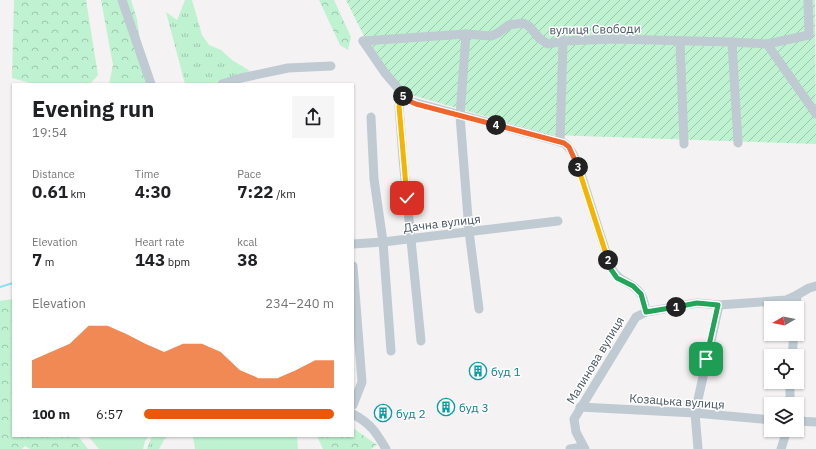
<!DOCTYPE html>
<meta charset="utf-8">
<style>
:root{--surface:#fff;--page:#f6f6f6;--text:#202124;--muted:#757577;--accent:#ea580c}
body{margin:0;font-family:"IBM Plex Sans",sans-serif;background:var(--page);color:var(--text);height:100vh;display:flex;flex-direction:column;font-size:15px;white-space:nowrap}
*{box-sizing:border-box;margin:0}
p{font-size:13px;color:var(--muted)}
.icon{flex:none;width:22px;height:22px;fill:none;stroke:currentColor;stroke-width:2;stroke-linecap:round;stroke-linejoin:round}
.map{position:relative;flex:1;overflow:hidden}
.sheet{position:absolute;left:12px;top:83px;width:342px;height:354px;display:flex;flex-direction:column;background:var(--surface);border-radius:0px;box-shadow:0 1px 3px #0004}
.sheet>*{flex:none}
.needle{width:26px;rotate:260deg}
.buttons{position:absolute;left:764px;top:301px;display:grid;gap:8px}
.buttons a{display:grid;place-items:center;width:40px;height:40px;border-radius:0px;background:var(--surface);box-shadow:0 1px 3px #0004;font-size:20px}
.pin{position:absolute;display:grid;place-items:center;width:34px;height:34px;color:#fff;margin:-17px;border-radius:8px;box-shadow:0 2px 6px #0006}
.km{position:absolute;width:20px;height:20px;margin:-10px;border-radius:50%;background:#222;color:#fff;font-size:11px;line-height:20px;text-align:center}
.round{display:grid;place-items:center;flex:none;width:42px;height:42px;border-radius:0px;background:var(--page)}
.head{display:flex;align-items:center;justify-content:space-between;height:68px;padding:0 20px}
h1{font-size:22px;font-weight:700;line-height:30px}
.figures{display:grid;grid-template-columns:repeat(3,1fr);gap:6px;height:68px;padding:4px 20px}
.figures div{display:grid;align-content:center}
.figures b{font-size:17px;font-weight:700}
.figures small{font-size:11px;font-weight:400}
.figures p{font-size:11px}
.chart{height:112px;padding:8px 20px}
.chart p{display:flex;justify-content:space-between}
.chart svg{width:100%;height:72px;margin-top:4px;fill:var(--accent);opacity:.7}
ul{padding:0 20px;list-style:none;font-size:13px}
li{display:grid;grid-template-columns:64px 48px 1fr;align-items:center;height:30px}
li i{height:10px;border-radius:5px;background:var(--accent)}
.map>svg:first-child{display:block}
.grass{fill:url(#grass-tufts)}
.forest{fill:url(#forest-crowns)}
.garden{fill:url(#garden-furrows)}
.pitch{fill:#bff2d1}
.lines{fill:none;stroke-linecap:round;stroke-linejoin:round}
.stream{stroke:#8ae0f1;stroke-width:2}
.minor{stroke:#bfcad2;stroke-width:9}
.split-1-casing{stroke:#fff;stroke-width:8}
.split-2-casing{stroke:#fff;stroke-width:8}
.split-3-casing{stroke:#fff;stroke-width:8}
.split-4-casing{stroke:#fff;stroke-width:8}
.split-5-casing{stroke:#fff;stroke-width:8}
.split-6-casing{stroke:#fff;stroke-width:8}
.split-1{stroke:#22a559;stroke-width:5}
.split-2{stroke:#22a559;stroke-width:5}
.split-3{stroke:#f5b400;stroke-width:5}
.split-4{stroke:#f0652b;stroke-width:5}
.split-5{stroke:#f0652b;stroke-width:5}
.split-6{stroke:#f5b400;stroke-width:5}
.labels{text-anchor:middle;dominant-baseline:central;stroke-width:3;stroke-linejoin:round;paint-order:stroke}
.street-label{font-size:12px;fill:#485661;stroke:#fff}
.culture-label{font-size:12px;fill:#0d838f;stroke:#fff;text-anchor:start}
</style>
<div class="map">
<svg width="816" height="449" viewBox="0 0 816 449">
<defs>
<pattern id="grass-tufts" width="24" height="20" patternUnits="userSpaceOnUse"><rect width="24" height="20" fill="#bff2d1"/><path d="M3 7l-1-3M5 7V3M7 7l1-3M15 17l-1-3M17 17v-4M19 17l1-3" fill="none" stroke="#9dc7ad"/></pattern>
<pattern id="forest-crowns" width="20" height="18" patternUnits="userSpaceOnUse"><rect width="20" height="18" fill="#bff2d1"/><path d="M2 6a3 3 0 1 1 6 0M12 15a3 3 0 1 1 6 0" fill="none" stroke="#9dc7ad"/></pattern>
<pattern id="garden-furrows" width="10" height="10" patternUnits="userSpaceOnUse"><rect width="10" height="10" fill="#bff2d1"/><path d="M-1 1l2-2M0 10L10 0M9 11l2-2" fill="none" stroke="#9dc7ad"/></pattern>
</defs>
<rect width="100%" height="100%" fill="#f4f2f2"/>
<g class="grass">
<path d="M185,0H192L202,35L209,45L221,50L232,60L250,71L211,84H185L166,12L177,20Z"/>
<path d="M152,436H168L164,440L159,449H147Z"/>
</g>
<g class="forest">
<path d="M14,0H86L98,75L90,84H34L12,78Z"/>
<path d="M101,0H131L137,19L146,84H109L113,65Z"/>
<path d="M319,0H334L351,37L348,50L340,45Z"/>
<path d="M13,299V436H78L88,449H30L25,446L22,449H0V301Z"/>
<path d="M353,428L377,445L371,449H323L317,436H353Z"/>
</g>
<path class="garden" d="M346,0H815L816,144L551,135L401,92L365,38Z"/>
<g class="pitch">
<path d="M88,436H149L145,441L143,449H99Z"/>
<path d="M193,436H297L298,449H195Z"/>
</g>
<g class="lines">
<path class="stream" d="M0,287L13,283"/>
<g class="minor">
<path d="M122,0L151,84"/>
<path d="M466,34L460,116L469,231L479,309"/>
<path d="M363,41L466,34L491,36L498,33L509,25L523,23L529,26L539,38L548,44L563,41L613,39L732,42L767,44L809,35L808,0"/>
<path d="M363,41L385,73L409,101L564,143C573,150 576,161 580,171L611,268C620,284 632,281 640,293C644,298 645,306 646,312"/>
<path d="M680,41L684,144"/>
<path d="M732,42L738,143"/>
<path d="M767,44L816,114"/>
<path d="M222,84L241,78L288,68L331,66"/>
<path d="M403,95L399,106L403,159L421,341"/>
<path d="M371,117L374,179L383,242L391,351"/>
<path d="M560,142L563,41"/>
<path d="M353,244L383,242L558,221"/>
<path d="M353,266L362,382L353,405"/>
<path d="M796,308L797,295"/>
<path d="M792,356L794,334"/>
<path d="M790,404V382"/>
<path d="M580,407L695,413L771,420"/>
<path d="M353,414C371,424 376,432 386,449"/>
<path d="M797,421L816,422"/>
<path d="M570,449L583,447"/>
<path d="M585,449L576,432L574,419L636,317L646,312L697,303L719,305L786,300L797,295L809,288L816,286"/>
<path d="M698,449L695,413L719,305"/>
<path d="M781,449L787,430"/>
</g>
</g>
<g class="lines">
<defs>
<path id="split-1" d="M676,307L697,303L718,305L706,359"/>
<path id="split-2" d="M608,260L610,268L617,278L633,286L641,294L646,312L676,307"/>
<path id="split-3" d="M578,167L608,260"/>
<path id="split-4" d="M496,125L564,143L569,147L578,167"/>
<path id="split-5" d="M403,96L409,101L416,104L496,125"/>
<path id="split-6" d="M403,96L399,106L407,198"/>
</defs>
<use href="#split-1" class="split-1-casing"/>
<use href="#split-2" class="split-2-casing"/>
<use href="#split-3" class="split-3-casing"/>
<use href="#split-4" class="split-4-casing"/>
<use href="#split-5" class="split-5-casing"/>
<use href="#split-6" class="split-6-casing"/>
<use href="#split-1" class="split-1"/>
<use href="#split-2" class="split-2"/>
<use href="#split-3" class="split-3"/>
<use href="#split-4" class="split-4"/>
<use href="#split-5" class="split-5"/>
<use href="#split-6" class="split-6"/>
</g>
<defs>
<symbol id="building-ring" viewBox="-11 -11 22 22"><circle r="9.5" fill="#fff" stroke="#0f9aa8" stroke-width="1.5"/><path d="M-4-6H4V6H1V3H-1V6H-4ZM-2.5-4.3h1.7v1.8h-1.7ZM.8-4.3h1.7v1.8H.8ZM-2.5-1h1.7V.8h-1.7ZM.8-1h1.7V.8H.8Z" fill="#0f9aa8"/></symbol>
</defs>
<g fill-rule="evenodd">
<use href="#building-ring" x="468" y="361" width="20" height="20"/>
<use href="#building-ring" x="436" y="397" width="20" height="20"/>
<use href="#building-ring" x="373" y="403" width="20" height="20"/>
</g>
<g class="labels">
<g class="street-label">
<text transform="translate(595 29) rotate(-1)">вулиця Свободи</text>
<text transform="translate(442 223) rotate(-7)">Дачна вулиця</text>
<text transform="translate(595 360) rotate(-59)">Малинова вулиця</text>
<text transform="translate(677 401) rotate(4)">Козацька вулиця</text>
</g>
<g class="culture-label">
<text x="491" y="371">буд 1</text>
<text x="459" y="407">буд 3</text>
<text x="396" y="413">буд 2</text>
</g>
</g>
</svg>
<div class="buttons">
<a><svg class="needle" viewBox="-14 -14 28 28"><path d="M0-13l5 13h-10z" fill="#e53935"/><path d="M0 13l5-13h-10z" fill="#757577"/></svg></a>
<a><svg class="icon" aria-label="locate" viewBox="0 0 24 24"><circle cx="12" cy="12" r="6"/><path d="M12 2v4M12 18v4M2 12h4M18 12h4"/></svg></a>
<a><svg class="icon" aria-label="layers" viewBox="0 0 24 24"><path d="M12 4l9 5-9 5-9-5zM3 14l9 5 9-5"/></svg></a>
</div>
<div class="pin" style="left:706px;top:359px;background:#1e9e55"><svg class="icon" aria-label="arrive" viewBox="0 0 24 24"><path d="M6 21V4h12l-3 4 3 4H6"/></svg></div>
<div class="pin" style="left:407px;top:198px;background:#d93025"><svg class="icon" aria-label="check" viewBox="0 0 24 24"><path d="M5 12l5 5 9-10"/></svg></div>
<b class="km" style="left:676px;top:307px">1</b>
<b class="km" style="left:608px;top:260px">2</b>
<b class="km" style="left:578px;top:167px">3</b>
<b class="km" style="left:496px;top:125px">4</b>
<b class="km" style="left:403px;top:96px">5</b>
<section class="sheet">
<div class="head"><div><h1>Evening run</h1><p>19:54</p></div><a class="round"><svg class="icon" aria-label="share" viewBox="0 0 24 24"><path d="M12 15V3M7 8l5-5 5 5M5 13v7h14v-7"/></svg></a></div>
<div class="figures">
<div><p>Distance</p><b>0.61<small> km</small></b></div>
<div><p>Time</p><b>4:30</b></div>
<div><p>Pace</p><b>7:22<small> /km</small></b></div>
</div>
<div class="figures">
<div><p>Elevation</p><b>7<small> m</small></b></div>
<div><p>Heart rate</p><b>143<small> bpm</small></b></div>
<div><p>kcal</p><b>38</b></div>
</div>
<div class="chart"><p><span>Elevation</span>234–240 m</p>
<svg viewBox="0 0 160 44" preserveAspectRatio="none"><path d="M0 44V27L10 22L20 17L30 6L40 6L50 11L60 17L70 22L80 17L90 17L100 22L110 33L120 38L130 38L140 33L150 27L160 27V44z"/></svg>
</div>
<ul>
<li><b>100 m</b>6:57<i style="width:100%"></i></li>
</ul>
</section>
</div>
